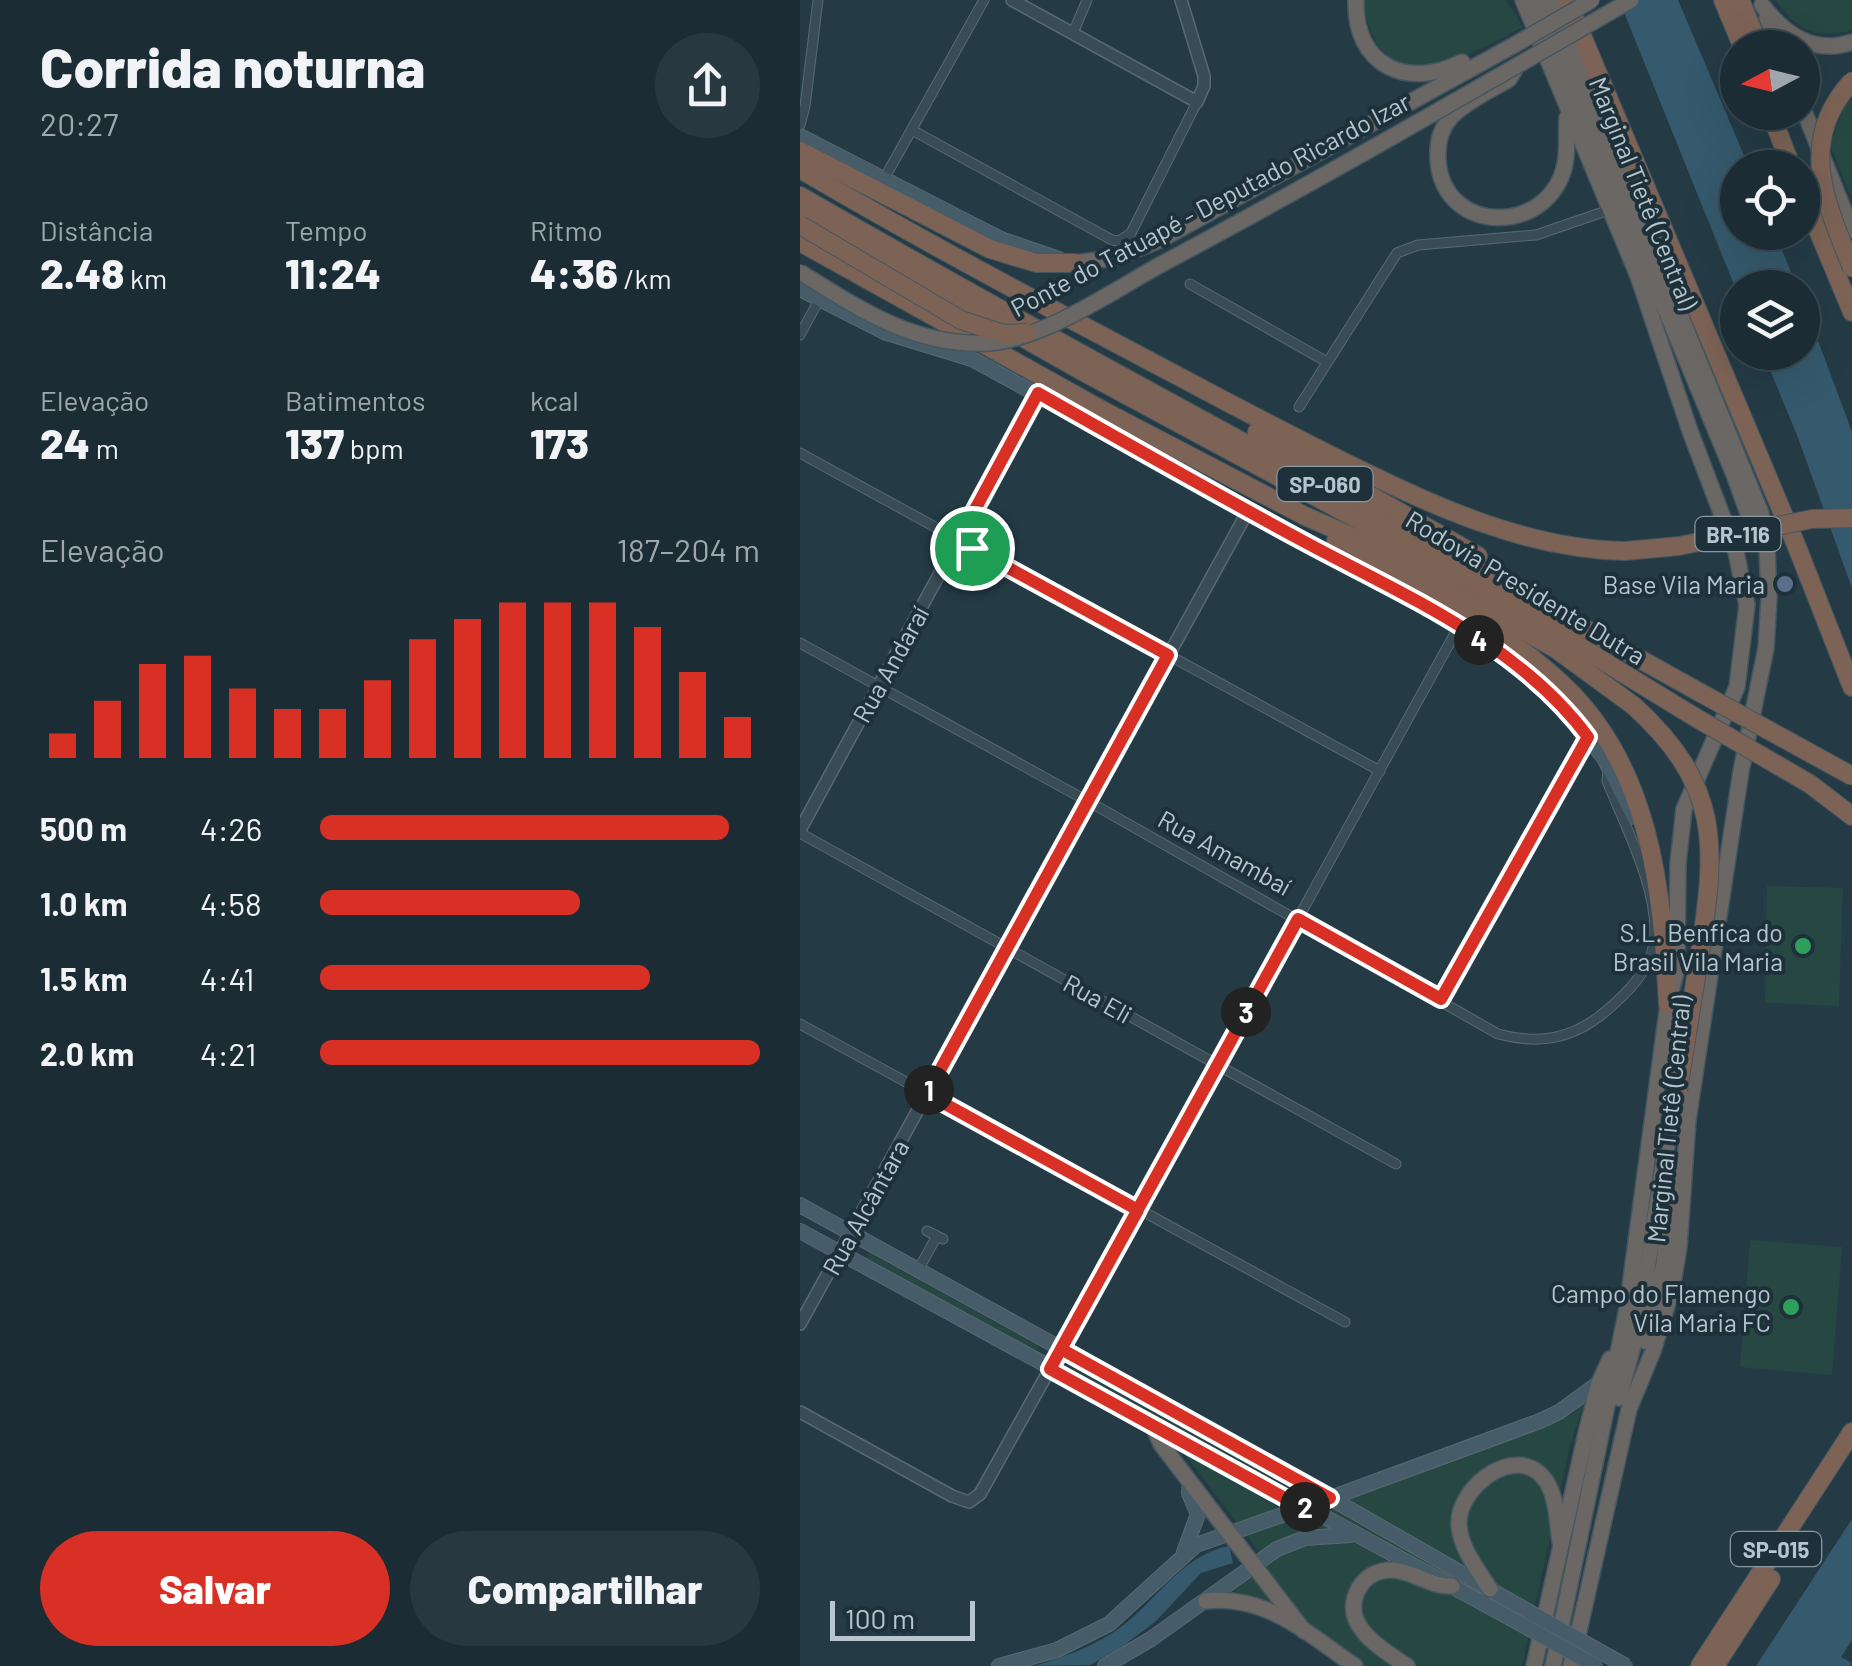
<!DOCTYPE html>
<html lang="pt">
<meta charset="utf-8">
<style>
:root{--surface:#1b2c34;--page:#283840;--text:#f1f3f6;--muted:#a0a7ac;--line:#39484f;--accent:#d93025}
body{margin:0;font-family:Barlow,sans-serif;background:var(--page);color:var(--text);height:100vh;display:flex;flex-direction:column;font-size:38px;white-space:nowrap}
*{box-sizing:border-box;margin:0}
p{font-size:32px;color:var(--muted)}
.icon{flex:none;width:55px;height:55px;fill:none;stroke:currentColor;stroke-width:2;stroke-linecap:round;stroke-linejoin:round}
.map{position:relative;flex:1;overflow:hidden}
.side{display:flex;flex-direction:column;background:var(--surface);width:800px}
.side>*{flex:none}
.needle{width:65px;rotate:263deg}
.fabs{position:absolute;left:920px;top:30px;display:grid;gap:20px}
.fabs a{display:grid;place-items:center;width:100px;height:100px;border-radius:50%;background:var(--surface);box-shadow:0 10px 40px #0002,0 0 0 2px var(--line);font-size:50px}
.scale{position:absolute;left:30px;bottom:25px;width:145px;box-sizing:border-box;padding-left:10px;border:5px solid #b7c6ce;border-top:0;font-size:28px;line-height:35px;white-space:nowrap;color:#b7c6ce;-webkit-text-stroke:8px #1e313b;paint-order:stroke}
.pin{position:absolute;display:grid;place-items:center;width:85px;height:85px;color:#fff;margin:-42px;border:5px solid #fff;border-radius:50%;box-shadow:0 2px 10px #0007}
.km{position:absolute;width:50px;height:50px;margin:-25px;border-radius:50%;background:#222;color:#fff;font-size:28px;line-height:50px;text-align:center}
.round{display:grid;place-items:center;flex:none;width:105px;height:105px;border-radius:52px;background:var(--page)}
.headline{display:flex;align-items:center;justify-content:space-between;height:170px;padding:0 40px}
h1{font-size:55px;font-weight:800;line-height:75px}
.figures{display:grid;grid-template-columns:repeat(3,1fr);gap:15px;height:170px;padding:10px 40px}
.figures div{display:grid;align-content:center}
.figures b{font-size:42px;font-weight:800}
.figures small{font-size:28px;font-weight:400}
.figures p{font-size:28px}
.chart{height:280px;padding:20px 40px}
.chart p{display:flex;justify-content:space-between}
.chart svg{width:100%;height:180px;margin-top:10px;stroke:var(--accent);stroke-width:6}
.cta{display:flex;gap:20px;margin-top:auto;padding:20px 40px}
.cta a{flex:1;height:115px;border-radius:60px;background:var(--accent);color:#fff;font-size:40px;font-weight:800;line-height:115px;text-align:center}
.cta a+a{background:var(--page);color:var(--text)}
ul{padding:0 40px;list-style:none;font-size:32px}
li{display:grid;grid-template-columns:160px 120px 1fr;align-items:center;height:75px}
li i{height:25px;border-radius:12px;background:var(--accent)}
main{display:flex;flex:1;min-height:0}
.map>svg:first-child{display:block}
.green{fill:#274743}
.water{fill:#355a6d}
.lines{fill:none;stroke-linecap:round;stroke-linejoin:round}
.minor-casing{stroke:#586972;stroke-width:11}
.tertiary-casing{stroke:#586972;stroke-width:14}
.secondary-casing{stroke:#586972;stroke-width:16}
.trunk-casing{stroke:#445660;stroke-width:18}
.motorway-casing{stroke:#445660;stroke-width:20}
.minor{stroke:#394c55;stroke-width:9}
.tertiary{stroke:#394c55;stroke-width:11}
.secondary{stroke:#475c69;stroke-width:14}
.trunk{stroke:#6a6765;stroke-width:15}
.motorway{stroke:#7c6355;stroke-width:18}
.secondary-bridge-casing{stroke:#586972;stroke-width:16;stroke-linecap:butt}
.trunk-bridge-casing{stroke:#445660;stroke-width:18;stroke-linecap:butt}
.motorway-bridge-casing{stroke:#445660;stroke-width:20;stroke-linecap:butt}
.secondary-bridge{stroke:#475c69;stroke-width:14}
.trunk-bridge{stroke:#6a6765;stroke-width:15}
.motorway-bridge{stroke:#7c6355;stroke-width:18}
.route-casing{stroke:#fff;stroke-width:20}
.route{stroke:#d93025;stroke-width:12}
.service-dot{fill:#5c6f8a;stroke:#1e313b;stroke-width:4}
.leisure-dot{fill:#2e9e5b;stroke:#1e313b;stroke-width:4}
.labels{text-anchor:middle;dominant-baseline:central;stroke-width:8;stroke-linejoin:round;paint-order:stroke}
.shield{fill:#1e313b;stroke:#8999a2;stroke-width:2.5}
.shield-label{font-size:22px;font-weight:bold;fill:#b7c6ce}
.street-label{font-size:25px;fill:#b7c6ce;stroke:#1e313b}
.poi-label{font-size:25px;fill:#b7c6ce;stroke:#1e313b;text-anchor:end}
</style>
<main>
<section class="side">
<div class="headline"><div><h1>Corrida noturna</h1><p>20:27</p></div><a class="round"><svg class="icon" aria-label="share" viewBox="0 0 24 24"><path d="M12 15V3M7 8l5-5 5 5M5 13v7h14v-7"/></svg></a></div>
<div class="figures">
<div><p>Distância</p><b>2.48<small> km</small></b></div>
<div><p>Tempo</p><b>11:24</b></div>
<div><p>Ritmo</p><b>4:36<small> /km</small></b></div>
</div>
<div class="figures">
<div><p>Elevação</p><b>24<small> m</small></b></div>
<div><p>Batimentos</p><b>137<small> bpm</small></b></div>
<div><p>kcal</p><b>173</b></div>
</div>
<div class="chart"><p><span>Elevação</span>187–204 m</p>
<svg viewBox="0 0 160 44" preserveAspectRatio="none"><path d="M5 44V38M15 44V30M25 44V21M35 44V19M45 44V27M55 44V32M65 44V32M75 44V25M85 44V15M95 44V10M105 44V6M115 44V6M125 44V6M135 44V12M145 44V23M155 44V34"/></svg>
</div>
<ul>
<li><b>500 m</b>4:26<i style="width:93%"></i></li>
<li><b>1.0 km</b>4:58<i style="width:59%"></i></li>
<li><b>1.5 km</b>4:41<i style="width:75%"></i></li>
<li><b>2.0 km</b>4:21<i style="width:100%"></i></li>
</ul>
<div class="cta"><a>Salvar</a><a>Compartilhar</a></div>
</section>
<div class="map">
<svg width="1052" height="1666" viewBox="0 0 1052 1666">
<rect width="100%" height="100%" fill="#243b46"/>
<g class="green">
<path d="M563,0H706L723,27C696,40 667,58 638,66C592,80 567,39 563,0Z"/>
<path d="M976,0H1052V30C1017,40 996,30 976,0Z"/>
<path d="M1052,98V200L1030,145L1044,107Z"/>
<path d="M967,886L1043,888L1039,1006L965,1003Z"/>
<path d="M950,1240L1042,1247L1032,1375L940,1367Z"/>
<path d="M69,1253L239,1346L236,1351L66,1258Z"/>
<path d="M274,1366L472,1475L469,1480L271,1371Z"/>
<path d="M786,1399L770,1445L722,1666H565L475,1607L432,1590L469,1565L379,1447L497,1519L759,1421L773,1413Z"/>
</g>
<g class="water">
<path d="M819,0H878L949,167L938,168V232L975,233L997,287L938,288L937,292Z"/>
<path d="M1003,300L1052,432V588L997,435L963,353L1002,352Z"/>
<path d="M1052,1519V1640L1041,1657L1052,1663L1050,1666H956Z"/>
<path d="M429,1546L433,1563L401,1573L356,1621L323,1646L290,1665L234,1666C265,1657 298,1645 325,1624C360,1596 383,1555 429,1546Z"/>
</g>
<g class="lines">
<defs>
<g id="minor">
<path d="M273,33L287,0"/>
<path d="M0,125L5,106L18,0"/>
<path d="M112,130L312,240L319,241L331,233L397,102"/>
<path d="M84,179L184,0"/>
<path d="M390,284L527,362"/>
<path d="M0,335L19,300"/>
<path d="M499,407L597,253L618,245L736,235L809,210"/>
<path d="M0,453L580,771"/>
<path d="M0,643L300,808L698,1034C740,1045 773,1039 806,1011C826,994 850,971 854,943C861,894 825,826 807,781L808,769"/>
<path d="M0,833L596,1164"/>
<path d="M641,999L788,737"/>
<path d="M0,1024L545,1322"/>
<path d="M127,1231L143,1239"/>
<path d="M118,1270L137,1236"/>
<path d="M261,1349L659,626"/>
</g>
<g id="tertiary">
<path d="M212,0L397,102L404,86V76L381,0"/>
<path d="M0,830L238,393"/>
<path d="M0,1324L448,511"/>
<path d="M0,1412L152,1496L169,1502L180,1494L261,1349"/>
</g>
<g id="secondary">
<path d="M0,136L201,239L259,259"/>
<path d="M0,289L84,332L172,359L655,623L734,678L755,697L804,758L834,817"/>
<path d="M0,1205L469,1463L717,1605"/>
<path d="M0,1231L710,1618"/>
<path d="M525,1500L740,1421L759,1412L799,1383"/>
<path d="M384,1552L398,1514L389,1493L390,1482"/>
<path d="M199,1666L257,1650L309,1624L396,1545L505,1507"/>
<path d="M305,1666L351,1639L477,1549L505,1538L550,1535"/>
</g>
<g id="trunk">
<path d="M556,0C554,66 607,90 662,62"/>
<path d="M723,0L838,276L890,431L936,552L947,605L937,687L884,809L878,863L877,968L868,1004L827,1309L753,1666"/>
<path d="M737,0L933,472L957,538"/>
<path d="M752,0L961,513L967,548L969,597L966,648L941,771L888,1120L879,1247L872,1289L853,1351L829,1409L771,1666"/>
<path d="M962,5C985,35 1014,55 1052,42"/>
<path d="M967,18L979,48"/>
<path d="M714,71L709,79C691,90 665,102 651,117C640,129 637,145 638,160C643,236 750,236 765,164C768,149 766,133 767,118"/>
<path d="M1002,106L1052,230"/>
<path d="M275,263L314,258L360,240L716,44"/>
<path d="M845,1341L864,1264L873,1166"/>
<path d="M819,1398L838,1328L864,1160L876,1102"/>
<path d="M353,1426L361,1444L504,1631"/>
<path d="M690,1589C678,1570 661,1549 659,1526C656,1487 718,1440 746,1481C757,1497 757,1523 760,1542"/>
<path d="M406,1601C466,1594 508,1634 555,1666"/>
<path d="M607,1666C582,1649 538,1625 559,1588C566,1576 578,1570 592,1570C614,1571 630,1587 652,1586"/>
<path d="M734,1666L787,1429L799,1383L810,1359"/>
</g>
<g id="motorway">
<path d="M767,0L997,547L1052,687"/>
<path d="M923,0L943,48"/>
<path d="M940,0L960,48"/>
<path d="M970,112L992,168"/>
<path d="M0,151L190,249L236,263H275"/>
<path d="M0,169C124,242 251,309 378,376C434,406 490,435 546,463C634,506 725,549 825,551"/>
<path d="M1002,192L1052,312"/>
<path d="M0,196C297,367 601,525 899,692"/>
<path d="M0,211L280,370L676,583L893,716"/>
<path d="M0,242L302,410L505,516L578,548L756,649L834,706"/>
<path d="M457,432L678,556"/>
<path d="M536,541C609,582 703,627 763,685C851,768 862,890 868,1004"/>
<path d="M1010,784L1052,816"/>
<path d="M900,1666L1052,1432"/>
<path d="M915,1666L971,1579"/>
</g>
</defs>
<use href="#minor" class="minor-casing"/>
<use href="#tertiary" class="tertiary-casing"/>
<use href="#secondary" class="secondary-casing"/>
<use href="#trunk" class="trunk-casing"/>
<use href="#motorway" class="motorway-casing"/>
<use href="#minor" class="minor"/>
<use href="#tertiary" class="tertiary"/>
<use href="#secondary" class="secondary"/>
<use href="#trunk" class="trunk"/>
<use href="#motorway" class="motorway"/>
<defs>
<g id="secondary-bridge">
<path d="M717,1605L826,1666"/>
<path d="M710,1618L796,1666"/>
</g>
<g id="trunk-bridge">
<path d="M716,44L792,0"/>
<path d="M0,272C59,309 115,347 188,343C244,339 311,292 360,265C519,180 675,90 831,0"/>
</g>
<g id="motorway-bridge">
<path d="M1052,81C996,142 1026,202 1052,268"/>
<path d="M0,225L161,320L204,334L227,333"/>
<path d="M825,551L879,546L1012,519L1052,518"/>
<path d="M899,692L1052,776"/>
<path d="M834,706C920,785 917,843 900,952C893,998 885,1044 878,1090"/>
<path d="M893,716L1010,784"/>
</g>
</defs>
<use href="#secondary-bridge" class="secondary-bridge-casing"/>
<use href="#trunk-bridge" class="trunk-bridge-casing"/>
<use href="#motorway-bridge" class="motorway-bridge-casing"/>
<use href="#secondary-bridge" class="secondary-bridge"/>
<use href="#trunk-bridge" class="trunk-bridge"/>
<use href="#motorway-bridge" class="motorway-bridge"/>
</g>
<g class="lines">
<defs>
<path id="route" d="M172,548L368,655L127,1094L338,1210L250,1369L503,1508L530,1498L261,1349L498,919L641,999L788,737C718,643 603,595 503,541C414,493 326,443 238,393L158,541L172,548"/>
</defs>
<use href="#route" class="route-casing"/>
<use href="#route" class="route"/>
</g>
<circle class="service-dot" cx="985" cy="584" r="10"/>
<g class="leisure-dot">
<circle cx="1003" cy="946" r="10"/>
<circle cx="991" cy="1307" r="10"/>
</g>
<g class="labels">
<g class="shield">
<rect x="477.5" y="467" width="95" height="34" rx="8"/>
<rect x="895.5" y="517" width="85" height="34" rx="8"/>
<rect x="931" y="1532" width="90" height="34" rx="8"/>
</g>
<g class="shield-label">
<text x="525" y="484">SP-060</text>
<text x="938" y="534">BR-116</text>
<text x="976" y="1549">SP-015</text>
</g>
<g class="street-label">
<text transform="translate(844 193) rotate(68)">Marginal Tietê (Central)</text>
<text transform="translate(410 204) rotate(-28)">Ponte do Tatuapé - Deputado Ricardo Izar</text>
<text transform="translate(726 587) rotate(31)">Rodovia Presidente Dutra</text>
<text transform="translate(90 664) rotate(-61)">Rua Andaraí</text>
<text transform="translate(425 852) rotate(29)">Rua Amambaí</text>
<text transform="translate(298 998) rotate(29)">Rua Eli</text>
<text transform="translate(868 1119) rotate(-84)">Marginal Tietê (Central)</text>
<text transform="translate(65 1207) rotate(-61)">Rua Alcântara</text>
</g>
<g class="poi-label">
<text x="965" y="584">Base Vila Maria</text>
<text x="983" y="932">S.L. Benfica do<tspan x="983" dy="29">Brasil Vila Maria</tspan></text>
<text x="971" y="1293">Campo do Flamengo<tspan x="971" dy="29">Vila Maria FC</tspan></text>
</g>
</g>
</svg>
<div class="fabs">
<a><svg class="needle" viewBox="-14 -14 28 28"><path d="M0-13l5 13h-10z" fill="#e53935"/><path d="M0 13l5-13h-10z" fill="#a0a7ac"/></svg></a>
<a><svg class="icon" aria-label="locate" viewBox="0 0 24 24"><circle cx="12" cy="12" r="6"/><path d="M12 2v4M12 18v4M2 12h4M18 12h4"/></svg></a>
<a><svg class="icon" aria-label="layers" viewBox="0 0 24 24"><path d="M12 4l9 5-9 5-9-5zM3 14l9 5 9-5"/></svg></a>
</div>
<div class="scale">100 m</div>
<div class="pin" style="left:172px;top:548px;background:#1e9e55"><svg class="icon" aria-label="arrive" viewBox="0 0 24 24"><path d="M6 21V4h12l-3 4 3 4H6"/></svg></div>
<b class="km" style="left:129px;top:1090px">1</b>
<b class="km" style="left:505px;top:1507px">2</b>
<b class="km" style="left:446px;top:1012px">3</b>
<b class="km" style="left:679px;top:640px">4</b>
</div>
</main>
